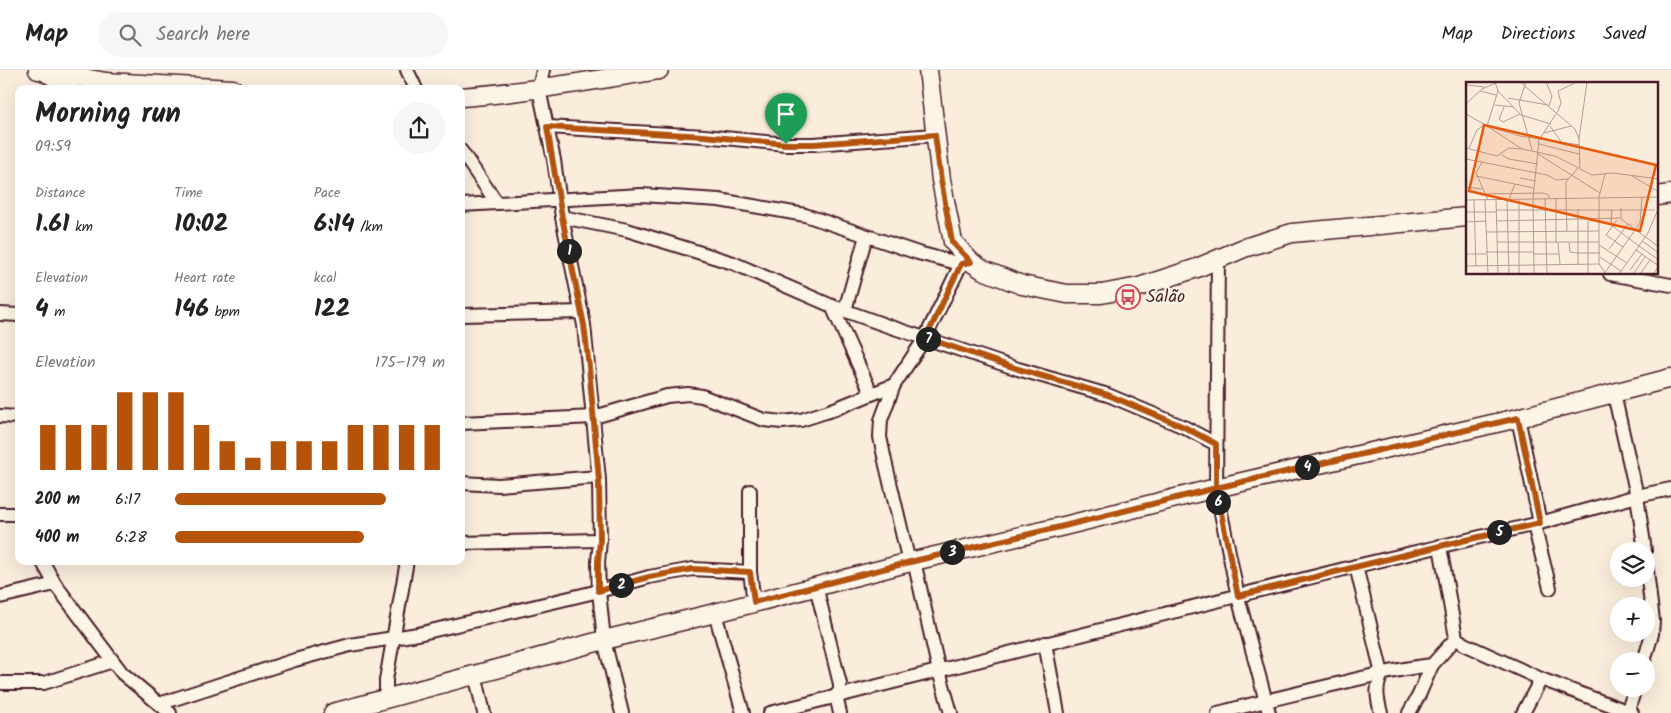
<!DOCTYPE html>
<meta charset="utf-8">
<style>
:root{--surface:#fff;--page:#f6f6f6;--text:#222;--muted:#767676;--line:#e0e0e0;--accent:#b45309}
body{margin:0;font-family:Kalam,sans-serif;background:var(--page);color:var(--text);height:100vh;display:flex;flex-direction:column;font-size:19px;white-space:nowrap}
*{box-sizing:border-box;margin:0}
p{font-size:16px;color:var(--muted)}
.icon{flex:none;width:28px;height:28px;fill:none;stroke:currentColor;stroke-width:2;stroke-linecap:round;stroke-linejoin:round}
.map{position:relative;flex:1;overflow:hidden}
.sheet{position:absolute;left:15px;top:15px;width:450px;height:480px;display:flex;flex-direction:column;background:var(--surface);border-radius:10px;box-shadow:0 5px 20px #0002}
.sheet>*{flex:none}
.fabs{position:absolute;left:1610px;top:472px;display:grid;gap:10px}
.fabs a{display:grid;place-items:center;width:45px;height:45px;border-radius:50%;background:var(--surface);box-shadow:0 5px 20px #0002;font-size:25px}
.pin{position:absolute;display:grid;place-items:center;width:42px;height:42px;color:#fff;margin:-51px -21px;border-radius:50% 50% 50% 0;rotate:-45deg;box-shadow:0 0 5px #0007}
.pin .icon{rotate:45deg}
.km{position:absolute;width:25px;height:25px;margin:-12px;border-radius:50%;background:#222;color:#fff;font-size:14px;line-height:25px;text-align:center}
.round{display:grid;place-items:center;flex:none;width:52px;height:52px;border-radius:26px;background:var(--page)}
.head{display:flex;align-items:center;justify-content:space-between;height:85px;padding:0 20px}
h1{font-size:28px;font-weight:600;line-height:38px}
.figures{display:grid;grid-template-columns:repeat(3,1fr);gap:8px;height:85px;padding:5px 20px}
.figures div{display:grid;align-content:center}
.figures b{font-size:25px;font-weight:600}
.figures small{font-size:14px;font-weight:400}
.figures p{font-size:14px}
.chart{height:140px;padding:10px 20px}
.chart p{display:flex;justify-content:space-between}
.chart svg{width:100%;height:90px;margin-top:5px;stroke:var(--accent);stroke-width:6}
ul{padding:0 20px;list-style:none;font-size:16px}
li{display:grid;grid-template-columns:80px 60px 1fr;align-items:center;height:38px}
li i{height:12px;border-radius:6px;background:var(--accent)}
header{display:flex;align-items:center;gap:30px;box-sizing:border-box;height:70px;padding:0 25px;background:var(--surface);border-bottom:1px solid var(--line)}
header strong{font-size:24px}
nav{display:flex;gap:28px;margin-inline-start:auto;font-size:18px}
.search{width:350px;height:45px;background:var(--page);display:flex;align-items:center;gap:12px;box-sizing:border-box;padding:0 18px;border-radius:28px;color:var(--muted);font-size:19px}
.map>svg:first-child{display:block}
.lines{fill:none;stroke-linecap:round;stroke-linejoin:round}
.street-casing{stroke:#4a1f2b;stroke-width:16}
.secondary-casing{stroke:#4a1f2b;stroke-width:21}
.street{stroke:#fcf5e5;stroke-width:12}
.secondary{stroke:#fcf5e5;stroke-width:18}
.route-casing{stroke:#fff;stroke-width:10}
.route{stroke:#b45309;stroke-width:6}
.labels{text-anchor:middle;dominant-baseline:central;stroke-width:4.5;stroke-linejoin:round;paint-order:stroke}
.poi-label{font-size:18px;fill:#4a1f2b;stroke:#fcf5e5;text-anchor:start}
.inset-road{fill:none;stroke:#b49b95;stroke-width:1}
.view{fill:#e8590c;fill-opacity:0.15;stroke:#e8590c;stroke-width:2.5}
.inset-edge{fill:none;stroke:#4a1f2b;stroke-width:2.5}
</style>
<header>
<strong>Map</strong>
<div class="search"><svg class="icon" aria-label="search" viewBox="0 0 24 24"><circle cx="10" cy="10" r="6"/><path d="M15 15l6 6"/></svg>Search here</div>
<nav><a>Map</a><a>Directions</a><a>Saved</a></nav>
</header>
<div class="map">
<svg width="1671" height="643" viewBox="0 0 1671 643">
<rect width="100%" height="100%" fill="#fbeddc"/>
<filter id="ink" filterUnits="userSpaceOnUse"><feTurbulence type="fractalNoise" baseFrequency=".02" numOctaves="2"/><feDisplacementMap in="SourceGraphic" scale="10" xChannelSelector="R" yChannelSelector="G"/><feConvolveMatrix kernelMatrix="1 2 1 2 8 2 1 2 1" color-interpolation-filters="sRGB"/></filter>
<g filter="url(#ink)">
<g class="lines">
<defs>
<g id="street">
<path d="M407,0L416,19"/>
<path d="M543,0L539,19L554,90L562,147L584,255L599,410L600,470L598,492L599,521L604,570L622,643"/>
<path d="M46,6L73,19"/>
<path d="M547,57L704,66L786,74H814L935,65"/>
<path d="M461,81L497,133"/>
<path d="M461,135L641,125L719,130L805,145L918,183L961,194L971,192"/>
<path d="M562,147L627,160L733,193L832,236L885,255L1018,299L1108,325L1184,357L1216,374"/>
<path d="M1218,189L1216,418L1238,527L1269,643"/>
<path d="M1610,204L1671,215"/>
<path d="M832,236L871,323"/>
<path d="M845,240L866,166"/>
<path d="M0,244L19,245"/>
<path d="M461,245L582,242"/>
<path d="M1614,324L1637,426L1645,481"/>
<path d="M0,346L19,347"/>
<path d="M1518,348L1540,453"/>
<path d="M461,353L594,347L667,326L688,324L702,326L764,350L782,352L801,350L832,340L894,315"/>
<path d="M461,413L499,415L598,407"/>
<path d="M750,421V502"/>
<path d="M0,444H18"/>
<path d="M1534,455L1550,518"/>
<path d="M461,473L600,470"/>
<path d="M1440,476L1456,568L1464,574L1541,609L1632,643"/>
<path d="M42,491L55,514L122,603L170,643"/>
<path d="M914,491L939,601L951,643"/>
<path d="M909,492L885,391L880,367L881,350L894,315L925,268L961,194"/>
<path d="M1356,496L1382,604C1375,618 1377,628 1381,643"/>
<path d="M816,516L840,614V620L836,626L840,643"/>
<path d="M0,527L55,514"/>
<path d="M715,543L743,643"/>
<path d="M1045,573L1058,643"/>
<path d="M1644,591L1652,564L1653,551L1646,493"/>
<path d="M475,604L484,643"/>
<path d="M0,613H44L113,591"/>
<path d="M386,628V610L407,491"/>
<path d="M159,634L295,590L350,575L418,564L599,521L649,507L693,499L750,502L754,532"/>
<path d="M770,643L1356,496L1540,453L1637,426L1671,419"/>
<path d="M1218,643C1260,632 1303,622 1345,612C1374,605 1403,598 1432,595L1456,568"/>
<path d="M1409,643L1419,625L1432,595"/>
<path d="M1523,643L1541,609"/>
<path d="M1627,643L1635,619"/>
</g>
<g id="secondary">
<path d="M38,0L106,12L233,19"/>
<path d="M928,0L941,110L953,172L971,192L983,200L1022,215L1067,224H1101L1139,217L1197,198L1244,178L1292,163L1467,147"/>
<path d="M461,27C528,22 593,10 659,0"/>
<path d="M1657,126L1671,124"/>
<path d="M333,643L604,570L715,543L914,491L1064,456L1216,418L1518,348L1671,308"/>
</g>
</defs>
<use href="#street" class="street-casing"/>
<use href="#secondary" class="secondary-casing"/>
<use href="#street" class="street"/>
<use href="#secondary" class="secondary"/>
</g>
</g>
<g class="lines" filter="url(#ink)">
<defs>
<path id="route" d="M786,74L704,66L547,57L562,147L584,255L589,297L599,410L600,470L598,492V521L649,507L693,499L750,502L754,532L914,491L1064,456L1216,418L1518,348L1540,453L1440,476L1238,526L1216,418V374L1184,357L1108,325L1018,299L926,268L961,194L971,192L952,172L941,110L935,65L814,74H786"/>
</defs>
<use href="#route" class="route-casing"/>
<use href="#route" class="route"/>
</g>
<defs>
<symbol id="bus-ring" viewBox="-11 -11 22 22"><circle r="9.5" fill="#fcf5e5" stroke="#d1495b" stroke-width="1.5"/><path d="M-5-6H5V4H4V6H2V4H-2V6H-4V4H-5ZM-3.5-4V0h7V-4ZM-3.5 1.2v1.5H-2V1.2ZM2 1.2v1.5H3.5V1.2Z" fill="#d1495b"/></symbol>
</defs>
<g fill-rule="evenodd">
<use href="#bus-ring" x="1114" y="213" width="28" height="28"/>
</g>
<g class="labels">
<g class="poi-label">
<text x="1146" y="227">Salão</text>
</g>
</g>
<g transform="translate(1466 12)">
<rect width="192" height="192" fill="#fbeddc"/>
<path class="inset-road" d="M29,0L32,9L55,33L85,42M54,0L109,47L113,57L114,87L126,93L147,91L193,97M60,0L53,21L66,68M80,0L86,14L83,24M1,3L18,5M14,9L30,13M32,9L21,44L56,67L89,74L113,86M42,16L82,23M1,21L16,7L32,0M29,23L48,25M38,25L33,37L37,40L54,32M0,32L21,44L54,54L114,63M84,44L96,61M0,51V0M78,51L105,44M113,57L121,0M73,62L113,72M0,66L31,74L43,66L55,67M3,66L11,48L18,43M72,72L134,111M36,73L43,77L72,82M0,77L81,93L90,98L102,97M16,80L10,91L22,118M139,92L133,115V182L140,192M10,94L68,106M166,94L193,110M54,96L70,99M0,105L16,107M20,112L77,111L83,113V116M79,116L81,192M90,116V161M100,116V100L112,86M100,116L101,149M41,117L43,192M43,117L49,102M53,117V192M0,118L193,115M8,118L10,184M19,118L22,192M30,118L32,192M155,126V137L193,165M112,127V183M146,127L145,143L173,164M30,128H189M0,130H30M151,138L140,153L157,165M31,139L154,136M0,140L20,139M20,150L133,149M176,159L193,171M31,160H133M92,161L94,182M103,161L104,170L112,171M133,163L161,181M173,164L193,178M143,167L162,142M170,168L193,184L187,192M20,170H67M112,171H134M0,172H20M67,172H93M134,175L155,189M0,184L133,182M164,188L176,172M168,191L179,175M68,192L67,116L73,58L92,29L95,21L92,9L111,0M122,192V139M138,192L174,141L176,115M153,192L182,151L193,125M174,192L184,178"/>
<path class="view" d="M18,43L190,83L174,149L3,109Z"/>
<rect width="192" height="192" class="inset-edge"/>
</g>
</svg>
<div class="fabs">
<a><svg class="icon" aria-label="layers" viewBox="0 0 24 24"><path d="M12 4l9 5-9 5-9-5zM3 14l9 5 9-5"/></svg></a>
<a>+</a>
<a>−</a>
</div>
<div class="pin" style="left:786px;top:74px;background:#1e9e55"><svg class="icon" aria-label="arrive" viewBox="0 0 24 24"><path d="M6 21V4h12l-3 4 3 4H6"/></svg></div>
<b class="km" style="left:569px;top:181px">1</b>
<b class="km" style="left:621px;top:515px">2</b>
<b class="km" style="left:952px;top:482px">3</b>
<b class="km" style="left:1307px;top:397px">4</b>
<b class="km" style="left:1499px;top:462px">5</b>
<b class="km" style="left:1218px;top:432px">6</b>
<b class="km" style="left:928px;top:269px">7</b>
<section class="sheet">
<div class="head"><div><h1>Morning run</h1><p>09:59</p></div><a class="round"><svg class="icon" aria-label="share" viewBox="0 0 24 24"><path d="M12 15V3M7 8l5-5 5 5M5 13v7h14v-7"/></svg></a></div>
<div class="figures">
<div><p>Distance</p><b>1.61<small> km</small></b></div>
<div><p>Time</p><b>10:02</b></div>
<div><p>Pace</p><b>6:14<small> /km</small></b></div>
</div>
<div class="figures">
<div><p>Elevation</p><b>4<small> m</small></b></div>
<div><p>Heart rate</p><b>146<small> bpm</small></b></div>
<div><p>kcal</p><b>122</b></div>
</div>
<div class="chart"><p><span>Elevation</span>175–179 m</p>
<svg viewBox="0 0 160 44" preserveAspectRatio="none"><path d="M5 44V22M15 44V22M25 44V22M35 44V6M45 44V6M55 44V6M65 44V22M75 44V30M85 44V38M95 44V30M105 44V30M115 44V30M125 44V22M135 44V22M145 44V22M155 44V22"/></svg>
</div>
<ul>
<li><b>200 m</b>6:17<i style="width:78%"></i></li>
<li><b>400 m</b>6:28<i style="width:70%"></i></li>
</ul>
</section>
</div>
